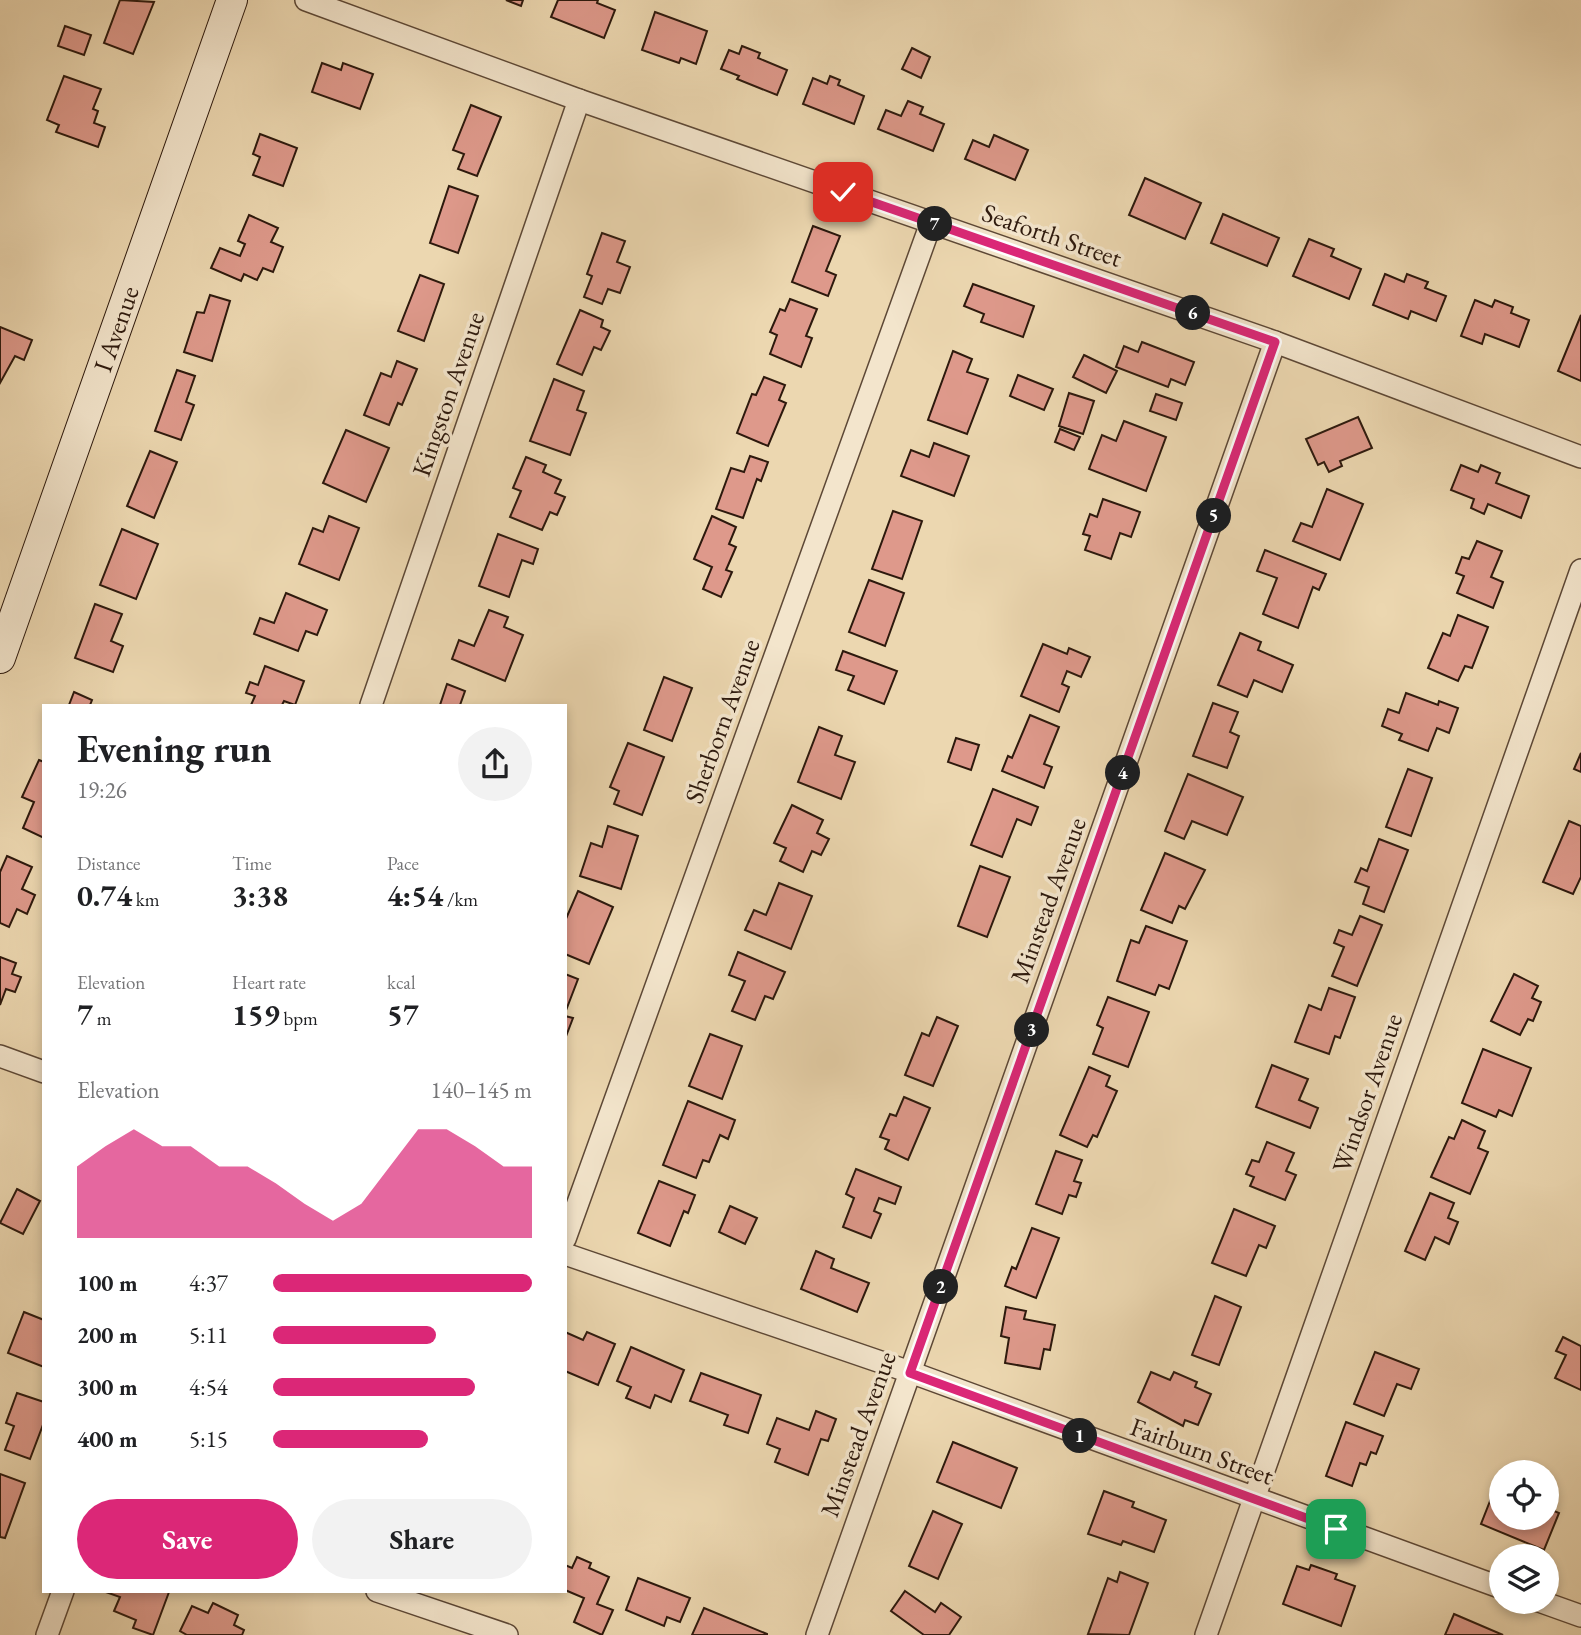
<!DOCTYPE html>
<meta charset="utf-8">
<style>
:root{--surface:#fff;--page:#f2f2f2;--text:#202124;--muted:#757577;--accent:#db2777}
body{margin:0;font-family:"EB Garamond",serif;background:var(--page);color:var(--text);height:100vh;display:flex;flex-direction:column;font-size:26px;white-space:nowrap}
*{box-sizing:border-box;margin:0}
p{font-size:23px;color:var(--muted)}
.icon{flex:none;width:38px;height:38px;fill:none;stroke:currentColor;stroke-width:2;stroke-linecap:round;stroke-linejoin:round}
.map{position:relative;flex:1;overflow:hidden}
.panel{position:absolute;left:42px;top:704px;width:525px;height:889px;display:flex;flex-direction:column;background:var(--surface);border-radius:0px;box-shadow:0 4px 10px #0003}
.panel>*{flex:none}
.tools{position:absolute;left:1489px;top:1460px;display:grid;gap:14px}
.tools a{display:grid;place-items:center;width:70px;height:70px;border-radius:50%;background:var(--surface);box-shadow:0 4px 10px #0003;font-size:35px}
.pin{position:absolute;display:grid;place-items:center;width:60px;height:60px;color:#fff;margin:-30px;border-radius:14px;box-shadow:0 4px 10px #0006}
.km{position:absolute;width:35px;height:35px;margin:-18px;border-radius:50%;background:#222;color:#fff;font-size:19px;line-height:35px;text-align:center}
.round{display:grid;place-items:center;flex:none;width:74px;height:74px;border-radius:37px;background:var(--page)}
.headline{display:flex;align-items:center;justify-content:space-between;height:119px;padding:0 35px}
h1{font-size:38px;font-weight:700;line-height:52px}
.stats{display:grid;grid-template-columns:repeat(3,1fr);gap:10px;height:119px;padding:7px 35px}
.stats div{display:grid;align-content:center}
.stats b{font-size:30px;font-weight:700}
.stats small{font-size:19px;font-weight:400}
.stats p{font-size:19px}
.chart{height:196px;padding:14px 35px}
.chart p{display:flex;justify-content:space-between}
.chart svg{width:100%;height:126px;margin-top:7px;fill:var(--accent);opacity:.7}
.button{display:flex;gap:14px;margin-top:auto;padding:14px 35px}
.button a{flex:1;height:80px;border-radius:42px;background:var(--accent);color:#fff;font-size:28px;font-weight:700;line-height:80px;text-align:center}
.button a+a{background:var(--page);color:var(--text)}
ul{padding:0 35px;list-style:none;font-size:23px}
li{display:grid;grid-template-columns:112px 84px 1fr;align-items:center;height:52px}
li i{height:18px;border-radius:9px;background:var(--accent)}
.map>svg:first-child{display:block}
.building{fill:#de998b;stroke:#2d190d;stroke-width:2}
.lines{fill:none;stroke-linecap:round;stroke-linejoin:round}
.street-casing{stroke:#5d4836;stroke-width:24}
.secondary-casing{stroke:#2d190d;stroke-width:32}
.street{stroke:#f3e5cc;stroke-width:21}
.secondary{stroke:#f3e5cc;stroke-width:30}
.route-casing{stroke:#fff;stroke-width:14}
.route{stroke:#db2777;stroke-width:9}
.labels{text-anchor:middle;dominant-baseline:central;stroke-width:7;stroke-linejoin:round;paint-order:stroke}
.street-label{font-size:26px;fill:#2d190d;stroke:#f3e5cc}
</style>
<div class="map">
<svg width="1581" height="1635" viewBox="0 0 1581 1635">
<rect width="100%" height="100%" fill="#ecd7b0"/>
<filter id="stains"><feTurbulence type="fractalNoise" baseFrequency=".00286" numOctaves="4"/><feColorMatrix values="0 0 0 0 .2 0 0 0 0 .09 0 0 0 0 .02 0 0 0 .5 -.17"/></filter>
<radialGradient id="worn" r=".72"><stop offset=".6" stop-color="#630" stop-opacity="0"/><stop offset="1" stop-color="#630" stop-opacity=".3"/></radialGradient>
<g class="building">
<path d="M120,0L154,2L133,54L104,43Z"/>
<path d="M506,0H523L521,6Z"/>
<path d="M558,0H598L597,3L615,10L604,38L551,17Z"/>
<path d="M655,12L707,31L696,64L681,58L679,63L642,50Z"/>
<path d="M65,26L91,35L84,55L58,46Z"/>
<path d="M742,46L760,53L758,58L787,70L777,95L737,79L739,76L721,69L729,50L739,54Z"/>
<path d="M912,48L930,57L921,78L902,69Z"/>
<path d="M322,63L341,70L343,63L373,74L360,109L312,92Z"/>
<path d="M64,76L101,89L93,109L98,111L94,123L105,127L98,147L56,132L59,125L47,120Z"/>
<path d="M830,76L840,80L838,85L864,96L854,124L803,104L813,78L827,84Z"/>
<path d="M908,101L923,107L920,114L944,124L933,151L878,129L886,110L901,116Z"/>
<path d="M471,105L501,117L477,176L458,169L464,154L453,150Z"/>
<path d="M260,134L297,148L283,186L253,175L260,157L253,154Z"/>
<path d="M994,135L1028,150L1015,180L965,159L973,140L989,147Z"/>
<path d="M1145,178L1201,203L1185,239L1129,215Z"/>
<path d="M449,186L478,196L458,253L430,243Z"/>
<path d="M1223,214L1279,238L1267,266L1211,243Z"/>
<path d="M249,215L278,228L271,242L283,247L273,272L263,268L257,280L244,274L241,281L211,268L220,248L240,256L245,244L238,241Z"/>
<path d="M813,226L840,236L826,271L836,275L828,296L792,282Z"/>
<path d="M602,233L625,241L617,262L630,267L620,293L608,289L602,304L584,297L592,276L587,274Z"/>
<path d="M1309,239L1334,249L1331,256L1361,269L1349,299L1293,276Z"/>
<path d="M1385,274L1404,282L1407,274L1428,282L1425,288L1446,296L1436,321L1411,311L1408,319L1373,305Z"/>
<path d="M420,275L444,284L424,341L398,331Z"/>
<path d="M973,284L1034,306L1023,337L981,322L984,314L964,306Z"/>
<path d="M210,295L230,301L212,361L184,352L197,312L204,313Z"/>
<path d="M790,299L817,309L806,336L812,338L801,367L770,354L777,335L770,332L780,309L785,311Z"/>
<path d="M1475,300L1492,307L1495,300L1513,307L1511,313L1529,320L1519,347L1485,334L1482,344L1461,336Z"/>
<path d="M580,310L603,320L601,327L610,331L601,350L594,347L582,375L557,364Z"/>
<path d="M1581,315V381L1558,371Z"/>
<path d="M0,327L32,340L24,360L15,356L0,383Z"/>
<path d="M1142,342L1194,362L1185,385L1171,379L1168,387L1116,367L1124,346L1138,352Z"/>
<path d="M953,351L972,359L967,372L988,379L967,434L928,420Z"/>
<path d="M1084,355L1117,371L1106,393L1073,377Z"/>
<path d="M397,361L417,369L402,405L398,403L389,425L364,415L381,373L391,377Z"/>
<path d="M177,370L195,376L186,402L194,405L181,440L155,431Z"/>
<path d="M1018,375L1053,389L1044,410L1010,396Z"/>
<path d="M764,377L785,385L779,400L786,403L768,446L737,433L752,394L756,395Z"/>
<path d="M554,379L584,391L577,410L586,413L570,455L530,441Z"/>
<path d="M1069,393L1094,401L1083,434L1059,426Z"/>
<path d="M1156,394L1182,403L1176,420L1150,411Z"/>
<path d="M1358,417L1372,448L1340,461L1342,466L1329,472L1324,462L1318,465L1306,439Z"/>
<path d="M1124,421L1166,437L1146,491L1089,469L1102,435L1116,441Z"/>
<path d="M1060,429L1080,437L1074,450L1055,442Z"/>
<path d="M346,430L389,448L366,502L323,483Z"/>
<path d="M934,443L969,456L954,496L901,476L911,450L929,457Z"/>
<path d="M150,451L177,462L154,518L127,506Z"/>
<path d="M750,456L768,462L761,481L757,479L743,518L716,509L731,468L744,472Z"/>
<path d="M526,457L546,465L543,472L561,480L555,493L565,497L557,515L550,512L542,530L510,517L521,491L513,488Z"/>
<path d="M1461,465L1478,472L1481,465L1500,473L1496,483L1529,496L1521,518L1488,504L1484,514L1471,508L1474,499L1451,490Z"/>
<path d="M1327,489L1363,504L1340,560L1293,541L1301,523L1312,527Z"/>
<path d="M1103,499L1140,512L1131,537L1120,533L1111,559L1085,550L1090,536L1083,534L1090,514L1097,517Z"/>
<path d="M893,511L922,521L902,579L872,569Z"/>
<path d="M329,516L359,528L339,580L299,564L313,528L323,532Z"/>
<path d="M712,516L736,527L729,544L736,547L726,570L732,572L721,597L703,589L712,567L694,559Z"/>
<path d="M122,529L158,544L136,599L100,585Z"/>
<path d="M498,534L538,549L533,564L522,560L509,597L479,586Z"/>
<path d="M1477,541L1502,551L1491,577L1503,582L1493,608L1457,593L1464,576L1456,573L1462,557L1469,559Z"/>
<path d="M1265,550L1326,574L1319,590L1313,587L1298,628L1263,614L1277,578L1257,571Z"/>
<path d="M869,580L904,593L885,646L849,632Z"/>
<path d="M286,593L327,610L317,635L306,631L298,651L254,634L260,618L274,623Z"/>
<path d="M95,604L122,614L111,641L123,646L113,672L75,658Z"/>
<path d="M489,610L508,617L504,627L523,635L505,681L452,659L459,640L474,646Z"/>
<path d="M1458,615L1488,627L1472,668L1465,666L1458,681L1428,668L1443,633L1450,636Z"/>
<path d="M1240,633L1261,642L1258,650L1293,665L1282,692L1254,680L1247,697L1218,685Z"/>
<path d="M1043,644L1067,654L1069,648L1090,657L1081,677L1067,671L1062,684L1069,687L1059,712L1021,696Z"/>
<path d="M843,651L897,671L884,704L848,690L854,676L836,670Z"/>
<path d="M265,666L304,681L295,705L284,701L282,705H251L255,696L246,693L250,682L258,685Z"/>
<path d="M664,677L692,688L672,741L644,730Z"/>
<path d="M447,684L465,691L460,705H440Z"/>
<path d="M74,692L92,700L90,705H69Z"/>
<path d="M1406,693L1438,705L1439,701L1458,708L1449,733L1437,728L1428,751L1399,740L1402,734L1382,726L1388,709L1399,713Z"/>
<path d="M1213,703L1238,712L1230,732L1239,736L1227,768L1193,756Z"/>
<path d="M1030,715L1059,727L1044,764L1052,767L1044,788L1002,771L1008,756L1012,758Z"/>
<path d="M819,727L842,736L835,755L855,762L841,799L798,782Z"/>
<path d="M956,738L979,745L971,770L948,762Z"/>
<path d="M628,743L664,757L642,815L614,804L619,791L610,787Z"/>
<path d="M1581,753V772L1574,769Z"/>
<path d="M39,760L44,762V838L23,828L34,802L22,797Z"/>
<path d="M1408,769L1432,778L1411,836L1386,827Z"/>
<path d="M1188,774L1243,797L1227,835L1192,821L1184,839L1165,831Z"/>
<path d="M993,789L1038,807L1031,825L1017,819L1002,857L971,845Z"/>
<path d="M792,805L823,820L817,833L829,839L821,855L812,851L803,872L780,861L786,848L774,843Z"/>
<path d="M1569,821L1581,826V877L1573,894L1543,882Z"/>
<path d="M608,826L638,836L621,889L580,876L591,843L602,847Z"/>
<path d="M1379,839L1408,850L1384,912L1363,904L1369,887L1355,882L1361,868L1367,871Z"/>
<path d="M1165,853L1205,870L1185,909L1179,906L1172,923L1141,910Z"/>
<path d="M7,856L32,867L22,889L35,895L27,914L17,909L9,927L0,923V872Z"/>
<path d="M980,866L1010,877L987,937L958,926Z"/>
<path d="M779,883L812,896L791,949L745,930L754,910L766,915Z"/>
<path d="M578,891L613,907L589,964L565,954V921Z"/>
<path d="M1360,916L1382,925L1357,986L1332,976L1344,947L1334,943L1339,930L1352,935Z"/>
<path d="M1146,926L1187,941L1169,989L1159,985L1155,995L1117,981L1131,940L1139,943Z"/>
<path d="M738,952L785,972L773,999L765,996L755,1020L732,1011L745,981L729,975Z"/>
<path d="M0,957L16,963L12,974L21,977L15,992L6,989L0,1005Z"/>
<path d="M565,974L578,979L565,1013Z"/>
<path d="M1514,974L1538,986L1532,998L1541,1002L1533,1021L1528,1019L1520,1035L1491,1021Z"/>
<path d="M1329,988L1355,997L1340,1038L1335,1036L1329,1054L1295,1042L1309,1005L1321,1010Z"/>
<path d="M1108,997L1149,1012L1128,1067L1093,1054L1103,1028L1097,1025Z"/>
<path d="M565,1016L573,1018L565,1039Z"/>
<path d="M937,1017L958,1026L933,1086L905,1075L922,1033L929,1036Z"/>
<path d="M710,1034L742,1046L722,1099L689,1086Z"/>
<path d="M1483,1049L1531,1068L1512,1116L1499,1110L1496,1117L1462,1103Z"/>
<path d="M1272,1065L1308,1079L1299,1100L1318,1108L1310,1128L1256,1107Z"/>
<path d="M1089,1067L1110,1076L1106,1086L1117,1091L1097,1137L1093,1135L1087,1147L1060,1135Z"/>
<path d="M904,1097L930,1108L908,1160L885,1149L889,1140L880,1137L890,1114L896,1116Z"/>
<path d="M688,1101L735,1120L728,1139L720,1135L709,1162L703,1160L696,1178L663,1165Z"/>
<path d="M1462,1120L1485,1131L1478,1148L1488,1152L1470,1194L1431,1177L1449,1137L1454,1139Z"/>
<path d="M1267,1142L1294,1153L1286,1171L1296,1175L1285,1200L1250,1186L1254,1177L1246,1174L1252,1160L1259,1162Z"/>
<path d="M1056,1151L1082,1160L1074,1181L1081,1183L1076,1197L1069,1195L1062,1214L1036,1204Z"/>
<path d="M856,1169L901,1187L895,1204L879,1198L874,1211L881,1214L871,1238L843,1227L854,1198L846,1194Z"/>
<path d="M659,1181L695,1195L688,1213L684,1211L670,1246L638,1233Z"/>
<path d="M17,1189L40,1201L23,1234L0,1223Z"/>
<path d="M1430,1193L1454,1203L1448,1218L1458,1222L1449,1244L1435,1237L1425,1260L1405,1251Z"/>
<path d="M730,1206L757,1218L745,1244L719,1232Z"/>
<path d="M1234,1209L1275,1226L1266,1248L1259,1245L1246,1276L1212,1263Z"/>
<path d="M1032,1228L1059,1238L1036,1298L1005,1286L1012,1267L1016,1269Z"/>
<path d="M816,1251L834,1259L831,1268L869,1283L857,1312L801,1289Z"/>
<path d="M1215,1296L1241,1307L1219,1365L1192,1355Z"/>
<path d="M1006,1307L1026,1311L1024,1319L1055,1325L1050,1350L1044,1349L1040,1369L1005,1363L1009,1338L1001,1336Z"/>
<path d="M24,1312L44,1320V1367L8,1353Z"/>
<path d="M565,1332L583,1340L587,1332L615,1344L598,1385L565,1371Z"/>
<path d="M1563,1337L1581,1346V1390L1555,1378L1566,1355L1556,1351Z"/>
<path d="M631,1347L684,1370L671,1402L655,1395L650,1408L626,1398L631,1387L617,1381Z"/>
<path d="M1375,1352L1419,1369L1411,1389L1397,1384L1384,1416L1354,1404Z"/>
<path d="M1151,1372L1170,1380L1174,1372L1197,1382L1195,1387L1211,1394L1198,1425L1185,1420L1183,1426L1138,1402Z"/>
<path d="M701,1373L761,1395L748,1433L724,1425L728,1415L690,1401Z"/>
<path d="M17,1393L44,1402V1422L30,1459L5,1450L14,1426L6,1423Z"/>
<path d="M816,1411L836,1419L828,1441L821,1439L808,1475L775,1462L780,1449L767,1444L777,1418L809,1430Z"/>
<path d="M1346,1422L1383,1436L1376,1454L1371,1452L1366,1465L1360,1463L1352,1486L1326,1476Z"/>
<path d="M953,1442L1017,1468L1001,1508L937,1482Z"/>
<path d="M0,1474L25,1483L5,1538L0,1537Z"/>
<path d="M1104,1491L1134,1502L1132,1507L1166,1520L1154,1552L1123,1541L1121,1545L1088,1534Z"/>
<path d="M1492,1496L1502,1500V1517H1547V1508L1559,1513L1544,1550L1481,1524Z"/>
<path d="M933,1511L962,1524L938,1579L909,1566Z"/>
<path d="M577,1557L591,1563L589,1568L609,1577L597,1604L613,1610L602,1635L574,1622L584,1598L565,1590V1565L572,1568Z"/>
<path d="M1311,1565L1337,1574L1335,1579L1355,1586L1341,1626L1283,1604L1297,1566L1309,1570Z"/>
<path d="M1120,1572L1148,1583L1129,1635L1088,1634L1108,1578L1117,1582Z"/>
<path d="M638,1578L690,1598L680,1622L667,1617L664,1626L626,1610Z"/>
<path d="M103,1591L169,1592L153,1635L133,1628L136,1620L114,1611L120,1597Z"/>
<path d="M905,1591L935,1612L941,1603L961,1617L949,1635H924L891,1611Z"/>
<path d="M213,1603L238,1615L234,1625L244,1630L242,1635H187L180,1631L192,1606L208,1613Z"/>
<path d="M704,1608L767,1634V1635H692Z"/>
<path d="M1454,1614L1503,1635H1445Z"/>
</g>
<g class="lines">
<defs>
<g id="street">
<path d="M306,0L579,100L1275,342L1581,457"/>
<path d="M371,705L579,100"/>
<path d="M0,1056L44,1072"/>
<path d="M565,1239L931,223"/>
<path d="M565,1254L910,1372L1502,1588"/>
<path d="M377,1591L507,1635"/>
<path d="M1539,1601L1581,1616"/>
<path d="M47,1635L63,1591"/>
<path d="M817,1635L1275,342"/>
<path d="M1206,1635L1581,570"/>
</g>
<path id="secondary" d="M0,658L232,0"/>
</defs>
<use href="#street" class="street-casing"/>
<use href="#secondary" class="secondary-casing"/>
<use href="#street" class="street"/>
<use href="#secondary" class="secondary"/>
</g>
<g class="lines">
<defs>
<path id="route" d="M843,192L1275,342L910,1373L1336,1529"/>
</defs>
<use href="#route" class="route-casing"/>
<use href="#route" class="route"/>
</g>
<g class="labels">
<g class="street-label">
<text transform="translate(1052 235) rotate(19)">Seaforth Street</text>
<text transform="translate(116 329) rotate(-71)">I Avenue</text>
<text transform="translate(448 394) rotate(-71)">Kingston Avenue</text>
<text transform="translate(722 721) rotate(-70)">Sherborn Avenue</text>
<text transform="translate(1048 900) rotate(-70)">Minstead Avenue</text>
<text transform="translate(1367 1093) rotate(-71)">Windsor Avenue</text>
<text transform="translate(858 1434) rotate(-70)">Minstead Avenue</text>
<text transform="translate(1202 1451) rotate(20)">Fairburn Street</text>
</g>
</g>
<rect width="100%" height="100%" filter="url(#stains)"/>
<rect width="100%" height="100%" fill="url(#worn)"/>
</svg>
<div class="tools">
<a><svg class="icon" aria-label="locate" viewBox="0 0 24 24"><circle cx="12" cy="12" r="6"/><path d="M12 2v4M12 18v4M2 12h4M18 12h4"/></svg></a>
<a><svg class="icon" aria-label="layers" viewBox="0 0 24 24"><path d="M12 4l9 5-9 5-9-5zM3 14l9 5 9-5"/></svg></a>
</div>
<div class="pin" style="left:1336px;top:1529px;background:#1e9e55"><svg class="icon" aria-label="arrive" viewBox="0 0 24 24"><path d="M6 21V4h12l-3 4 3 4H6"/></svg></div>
<div class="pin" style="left:843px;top:192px;background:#d93025"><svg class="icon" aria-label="check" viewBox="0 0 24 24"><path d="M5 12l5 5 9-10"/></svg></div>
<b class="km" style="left:1080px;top:1436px">1</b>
<b class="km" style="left:941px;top:1287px">2</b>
<b class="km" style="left:1032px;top:1030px">3</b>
<b class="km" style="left:1123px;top:773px">4</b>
<b class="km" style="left:1214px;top:516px">5</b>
<b class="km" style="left:1193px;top:313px">6</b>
<b class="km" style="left:935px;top:224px">7</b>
<section class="panel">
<div class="headline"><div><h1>Evening run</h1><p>19:26</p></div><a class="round"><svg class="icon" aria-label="share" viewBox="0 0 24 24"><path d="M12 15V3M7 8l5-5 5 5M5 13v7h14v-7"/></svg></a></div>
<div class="stats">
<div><p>Distance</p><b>0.74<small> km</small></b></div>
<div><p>Time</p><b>3:38</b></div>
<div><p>Pace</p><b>4:54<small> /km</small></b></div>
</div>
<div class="stats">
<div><p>Elevation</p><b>7<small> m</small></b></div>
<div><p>Heart rate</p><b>159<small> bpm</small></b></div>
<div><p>kcal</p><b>57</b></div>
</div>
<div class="chart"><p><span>Elevation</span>140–145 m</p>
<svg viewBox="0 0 160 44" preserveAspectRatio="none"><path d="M0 44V19L10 12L20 6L30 12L40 12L50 19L60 19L70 25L80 32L90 38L100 32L110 19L120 6L130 6L140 12L150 19L160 19V44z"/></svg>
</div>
<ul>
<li><b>100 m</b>4:37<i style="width:100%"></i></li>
<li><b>200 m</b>5:11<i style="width:63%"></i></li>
<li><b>300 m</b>4:54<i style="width:78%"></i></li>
<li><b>400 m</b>5:15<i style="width:60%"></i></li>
</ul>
<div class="button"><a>Save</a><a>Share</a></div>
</section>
</div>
